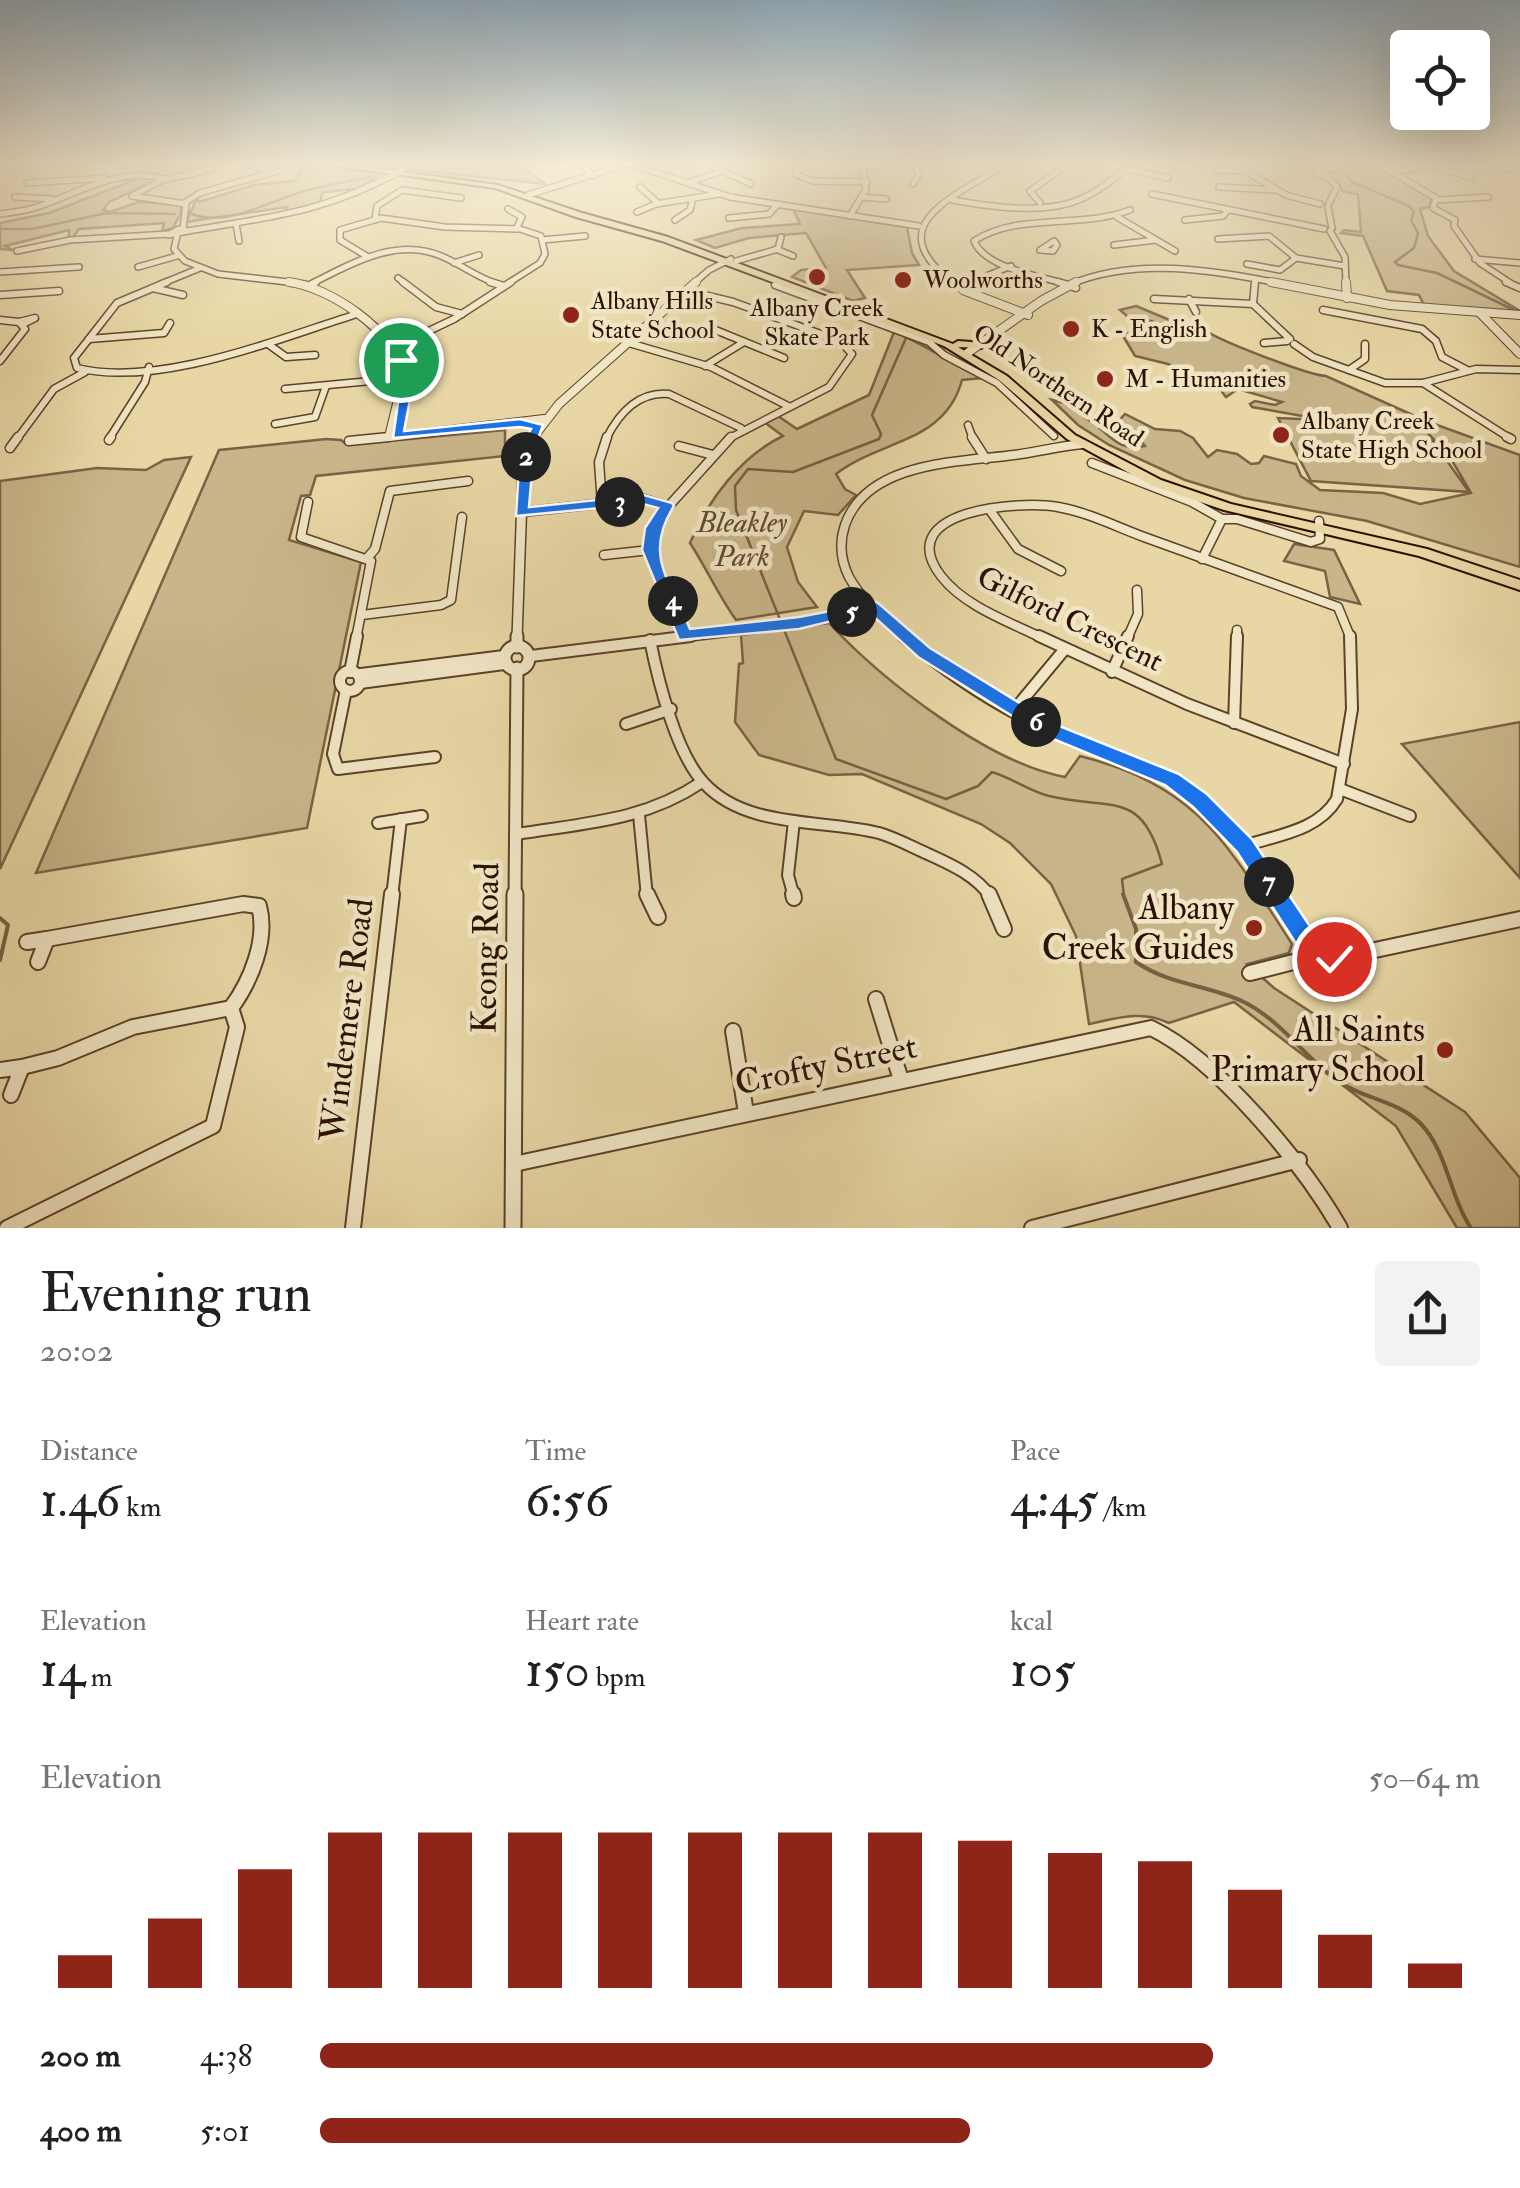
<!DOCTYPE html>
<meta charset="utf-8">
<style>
:root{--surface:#fff;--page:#f2f2f2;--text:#202124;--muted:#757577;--accent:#8f2418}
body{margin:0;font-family:"IM FELL Double Pica",serif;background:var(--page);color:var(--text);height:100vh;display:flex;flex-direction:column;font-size:38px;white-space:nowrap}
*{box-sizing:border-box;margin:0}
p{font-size:32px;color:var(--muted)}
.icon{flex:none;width:55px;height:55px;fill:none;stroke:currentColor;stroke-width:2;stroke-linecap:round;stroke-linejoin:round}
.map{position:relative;height:1228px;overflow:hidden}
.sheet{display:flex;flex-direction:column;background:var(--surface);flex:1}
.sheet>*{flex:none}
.fabs{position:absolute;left:1390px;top:30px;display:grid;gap:20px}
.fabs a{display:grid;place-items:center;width:100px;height:100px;border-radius:10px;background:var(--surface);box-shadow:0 10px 40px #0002;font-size:50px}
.pin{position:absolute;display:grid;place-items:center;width:85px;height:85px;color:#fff;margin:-42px;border:5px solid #fff;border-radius:50%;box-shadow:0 2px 10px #0007}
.km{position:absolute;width:50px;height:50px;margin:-25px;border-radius:50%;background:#222;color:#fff;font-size:28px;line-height:50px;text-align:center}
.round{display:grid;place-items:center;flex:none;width:105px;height:105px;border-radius:10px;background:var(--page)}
.summary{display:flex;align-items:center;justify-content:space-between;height:170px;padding:0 40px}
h1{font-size:55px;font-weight:600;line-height:75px}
.stats{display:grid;grid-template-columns:repeat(3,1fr);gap:15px;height:170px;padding:10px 40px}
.stats div{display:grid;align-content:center}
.stats b{font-size:50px;font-weight:600}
.stats small{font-size:28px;font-weight:400}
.stats p{font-size:28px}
.chart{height:280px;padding:20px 40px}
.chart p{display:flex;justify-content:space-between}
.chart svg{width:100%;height:180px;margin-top:10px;stroke:var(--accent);stroke-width:6}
ul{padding:0 40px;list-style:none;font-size:32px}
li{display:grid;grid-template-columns:160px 120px 1fr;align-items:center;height:75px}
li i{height:25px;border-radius:12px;background:var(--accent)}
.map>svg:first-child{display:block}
.green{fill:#c8b589;stroke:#7a6245;stroke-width:2.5}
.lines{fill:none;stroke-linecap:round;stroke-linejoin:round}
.stream-far1{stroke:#775f42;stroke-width:2.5}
.stream{stroke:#775f42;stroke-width:4}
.minor-far4-casing{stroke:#5c422a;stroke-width:8}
.minor-far3-casing{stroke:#5c422a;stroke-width:9}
.minor-far2-casing{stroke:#5c422a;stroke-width:11}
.minor-far1-casing{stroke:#5c422a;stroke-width:14}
.minor-casing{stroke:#5c422a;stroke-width:18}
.tertiary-far4-casing{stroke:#5c422a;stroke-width:8}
.tertiary-far3-casing{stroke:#5c422a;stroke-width:10}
.tertiary-far2-casing{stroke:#5c422a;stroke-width:12}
.tertiary-far1-casing{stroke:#5c422a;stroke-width:15}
.tertiary-casing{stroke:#5c422a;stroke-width:19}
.trunk-casing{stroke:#2d1001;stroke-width:4}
.minor-far4{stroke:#f0e5c4;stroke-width:5}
.minor-far3{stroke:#f0e5c4;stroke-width:6}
.minor-far2{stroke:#f0e5c4;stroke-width:8}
.minor-far1{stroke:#f0e5c4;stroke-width:10}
.minor{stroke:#f0e5c4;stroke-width:14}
.tertiary-far4{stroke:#f0e5c4;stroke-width:5}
.tertiary-far3{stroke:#f0e5c4;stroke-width:8}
.tertiary-far2{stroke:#f0e5c4;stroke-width:9}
.tertiary-far1{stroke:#f0e5c4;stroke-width:11}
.tertiary{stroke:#f0e5c4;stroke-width:15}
.trunk{fill:#e8d7a5;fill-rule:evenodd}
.route{fill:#1a73e8;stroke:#fff;stroke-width:2.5}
.poi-dot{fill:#8f2418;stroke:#f0e5c4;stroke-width:4}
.labels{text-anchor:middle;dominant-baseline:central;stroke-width:9;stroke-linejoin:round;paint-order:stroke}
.far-poi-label{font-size:25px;fill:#2d1001;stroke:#f0e5c4;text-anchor:start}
.far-street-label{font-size:25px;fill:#2d1001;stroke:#f0e5c4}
.park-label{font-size:30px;font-style:italic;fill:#634a31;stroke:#f0e5c4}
.street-label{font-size:30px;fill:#2d1001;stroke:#f0e5c4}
.near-poi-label{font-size:35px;fill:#2d1001;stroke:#f0e5c4;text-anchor:end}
.near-street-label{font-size:35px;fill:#2d1001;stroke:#f0e5c4}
</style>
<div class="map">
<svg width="1520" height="1228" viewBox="0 0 1520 1228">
<rect width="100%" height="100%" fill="#e8d7a5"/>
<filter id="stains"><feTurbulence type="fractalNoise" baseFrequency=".002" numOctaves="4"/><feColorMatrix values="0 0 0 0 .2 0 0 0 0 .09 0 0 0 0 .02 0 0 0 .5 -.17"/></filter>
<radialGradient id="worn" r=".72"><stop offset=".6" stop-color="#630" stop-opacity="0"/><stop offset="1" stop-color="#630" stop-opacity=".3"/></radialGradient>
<g class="green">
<path d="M492,163L521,166L545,184L370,165Z"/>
<path d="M304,164L382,173L356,189L323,192L318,207L284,214L287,207L186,222L197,198L199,202L254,185L294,181Z"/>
<path d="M1348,166L1384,171L1432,198L1429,207L1420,209L1428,236L1454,271L1520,311L1424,305L1419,295L1387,291L1363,236L1341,233L1344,230L1361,232L1358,195L1342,191L1339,183L1326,176Z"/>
<path d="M142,177L157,180L109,202L103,210L110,212L139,202L181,204V213L173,228L162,231L164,223L79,229L73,237L69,238V230L5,246L13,250L0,249V223L49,213Z"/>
<path d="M793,209L907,227L912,253L919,265L847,270L865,298L853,301L792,277L801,270L826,268L806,233L749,238L715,248L696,240L742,228L800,224Z"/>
<path d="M1136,306L1191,329L1201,327C1210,338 1311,376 1326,376L1426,421L1520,455V567L1367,521L1244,498L1185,480L1109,445L1078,425L1052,400L1075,406L1068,395L1075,396L1090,409L1085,418C1109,430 1114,453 1145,446L1135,434L1116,424L1125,414L1155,429L1180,431L1193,438L1208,457L1217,450L1237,454L1251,464L1259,463L1264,456L1296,464L1301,476L1320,490L1383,493L1420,504L1471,493L1450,457L1426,431L1469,492L1311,481L1278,418L1325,420L1252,407L1250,404L1255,401L1275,405L1282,402L1238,389L1226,397L1219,388L1168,364L1135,356L1123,336L1151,321L1127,316L1120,310Z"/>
<path d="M894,332C926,344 952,365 983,378L962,380C945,443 882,439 836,474L845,489L856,495L838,515L804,511L787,547L798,582L817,607L736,620C718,595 707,569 690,543C708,500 741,456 783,436L764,422L778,416L797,429L869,395Z"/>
<path d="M505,430V456L316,476L310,495L301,496L289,540L361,562L307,828L36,873L219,450L326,439L341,440L347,445Z"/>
<path d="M191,457L0,869V481L97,468L146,470L164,460Z"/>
<path d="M1294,544L1334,550L1360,604L1330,597L1325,571L1284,561Z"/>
<path d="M829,623C882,680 988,763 1065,777L1080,756C1201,787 1228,846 1292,944L1289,953L1247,964L1274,988L1465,1112L1520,1178V1228H1457L1396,1126L1234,1002L1169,1023C1142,1010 1118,1018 1089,1024L1076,936L1051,884L1010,843L981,824L862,774L829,775L759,755L735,722L739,664L743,663L741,635Z"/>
<path d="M1520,722V878L1402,744Z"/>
</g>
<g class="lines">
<g class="stream-far1">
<path d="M1341,169L1352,182L1409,206L1414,212L1411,220L1418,233L1414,248L1395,262L1398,265L1437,273L1514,310"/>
<path d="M192,214C228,228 270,200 305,191C328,185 351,181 374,176"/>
<path d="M0,229H32L107,213L175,214"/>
<path d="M906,338L872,415L881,434L879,439L793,472L748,469L735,486L736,510L836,759L946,799L978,786L992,772C1012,778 1029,791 1049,796C1110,811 1142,788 1162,864L1122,879L1124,897"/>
</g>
<g class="stream">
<path d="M1123,894L1136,929V962C1169,985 1209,985 1244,1002C1282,1021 1305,1058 1339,1082C1364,1099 1399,1101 1421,1124C1447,1151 1450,1197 1471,1228"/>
<path d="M0,918L8,925L0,960"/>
</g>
<defs>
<g id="minor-far4">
<path d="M579,163L594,176"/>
<path d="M705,163L751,184"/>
<path d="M1238,163L1235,165L1286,195L1320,204"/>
<path d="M1491,163L1510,170"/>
<path d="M815,164L796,171L797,175L813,181L867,182"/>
<path d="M1346,164L1404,170L1437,163"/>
<path d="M0,165L89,163"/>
<path d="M863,166L940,163"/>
<path d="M1433,166L1471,177"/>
<path d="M1127,169L1168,178"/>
<path d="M1388,170L1436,198L1433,208L1455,220L1454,226L1480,263L1512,284"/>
<path d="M1216,171H1241"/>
<path d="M163,180L212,169"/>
<path d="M27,183L104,178"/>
<path d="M688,183L722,171"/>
<path d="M913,184L919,174L915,166"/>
<path d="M640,187L658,203"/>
<path d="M1219,187L1275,190"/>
<path d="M1152,194L1324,229"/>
<path d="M15,197L52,199"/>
<path d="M862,197L886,199"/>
<path d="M953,200C991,207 1044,215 1081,199C1100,191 1118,175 1134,163"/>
<path d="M1437,200L1488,197"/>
<path d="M184,203L200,193L277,171L255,167"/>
<path d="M1040,203L1030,191L1058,171"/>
<path d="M508,209L522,217L516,229"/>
<path d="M637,212L656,204L719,194"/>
<path d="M0,214C14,212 27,211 40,206C81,192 120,166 164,179L132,196L186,204L183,229"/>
<path d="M850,216L866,189L862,164"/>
<path d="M1117,217L1175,251"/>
<path d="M729,218L769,214L777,205"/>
<path d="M375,220L377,206L402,190L461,198"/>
<path d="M675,220L690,210L692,202"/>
<path d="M1185,220L1223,216L1228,210"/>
<path d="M236,224L239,241"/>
<path d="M1218,239L1269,236L1296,258L1345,266"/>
<path d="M542,240L585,236"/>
<path d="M1054,241L1057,245L1053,251L1040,250Z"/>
<path d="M1114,245L1156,240"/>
<path d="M776,249L793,256"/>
<path d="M17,251L70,240L168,234"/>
<path d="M368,257L340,240V230L381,218L445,227L520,229L541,236L545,254L540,263L507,284"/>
<path d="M1475,259L1520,263"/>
<path d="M736,261L778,249L781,237"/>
<path d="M454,263L479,255"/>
<path d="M1247,264L1280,270L1296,258"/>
<path d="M138,267L177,256"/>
<path d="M0,272L79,267"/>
<path d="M398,278L406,284"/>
<path d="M161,284L200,268"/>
<path d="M311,284C350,264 396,237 441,256C461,264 477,278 498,284"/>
<path d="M967,284L1011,266"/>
<path d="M1066,284C1039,276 985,268 974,241C1018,212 1081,229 1130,210"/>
</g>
<g id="minor-far3">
<path d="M167,282L117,303L74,358L77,368C159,388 277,339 357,314"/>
<path d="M403,282L436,307L462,314"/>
<path d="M490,282L504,286"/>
<path d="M778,282L775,285L929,342L944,355L997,383L1054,436"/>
<path d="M1058,282L1076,288"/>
<path d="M1255,282L1253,304L1290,339"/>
<path d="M1506,282L1520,288"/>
<path d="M310,285L316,282"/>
<path d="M963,286L973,282"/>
<path d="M153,288L183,295"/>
<path d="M687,291L733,302L840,341L852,354L829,387L728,439"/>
<path d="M0,295L59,291"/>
<path d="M1154,299L1253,304"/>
<path d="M1189,299L1196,312"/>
<path d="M1323,310L1422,329L1436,341L1442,357L1467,370"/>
<path d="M0,320L19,322L25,329L0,361"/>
<path d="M19,322L35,318L23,324"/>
<path d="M713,329L784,358"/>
<path d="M89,339L164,333L170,323"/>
<path d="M629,343L711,367L788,406"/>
<path d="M1264,343L1287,341"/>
<path d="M268,344L286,357L315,355"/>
<path d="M1294,344L1313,357L1385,383H1423L1476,369L1520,370"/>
<path d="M393,348L454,319L511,282"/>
<path d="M705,366L744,342"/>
<path d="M1349,370L1365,359V344"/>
<path d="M1423,383L1511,439"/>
<path d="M285,389L403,378"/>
<path d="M275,424L315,417L326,386"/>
<path d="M968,425L973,439"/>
<path d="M17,439L54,389L85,372"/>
<path d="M109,439L145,382L149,367"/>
<path d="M367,439L389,437"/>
<path d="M606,439C619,413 638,391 669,394L741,428"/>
</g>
<g id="minor-far2">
<path d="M972,437L986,459"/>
<path d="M1507,437L1511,439"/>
<path d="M109,440L111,437"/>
<path d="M349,441L389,437"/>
<path d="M679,446L713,455"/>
<path d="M10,448L18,437"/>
<path d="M1092,463L1192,502L1222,519"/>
<path d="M308,502L301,537L371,561L356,639"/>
<path d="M602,504L599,462L607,437"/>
<path d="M989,509L1018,549L1061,571"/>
<path d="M522,512L644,499L666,506"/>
<path d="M604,555L650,550"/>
<path d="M368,557L375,549L390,491L468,481"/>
<path d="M1202,559L1222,519H1237L1311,542L1320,539L1319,521"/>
<path d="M362,615L441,605L451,600L462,517"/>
<path d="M684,635L650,550L658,518L731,437"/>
<path d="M670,639L800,623L872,606"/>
<path d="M906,639C886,620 862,601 849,577C840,559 839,543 845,525C867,461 960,462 1014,455C1037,452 1060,446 1083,444"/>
<path d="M1044,639C1010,622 965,607 941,576C890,509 1022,500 1058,507C1087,512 1117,527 1144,537C1209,560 1273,584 1338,607L1351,639"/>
<path d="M1127,639L1138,614L1137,590"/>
<path d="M1237,639V630"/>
</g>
<g id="minor-far1">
<path d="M903,636C951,676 1008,713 1065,737C1110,756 1157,766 1196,797C1230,824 1255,860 1279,897"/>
<path d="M1039,636L1187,704L1344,764"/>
<path d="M650,640C658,680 676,754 704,783C746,829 823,819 879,833C896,838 912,847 928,854C952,865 975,875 991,897"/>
<path d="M531,656L691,636"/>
<circle cx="350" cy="681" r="10"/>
<path d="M350,672L357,636"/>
<path d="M1112,672L1128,636"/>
<path d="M361,674L504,656"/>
<path d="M360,683L504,664"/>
<path d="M346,690L333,754L338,769L435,757"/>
<path d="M1015,709L1064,650"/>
<path d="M1234,723L1237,636"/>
<path d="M626,724L671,709"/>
<path d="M1340,789L1410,816"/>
<path d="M639,815L647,897"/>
<path d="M378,823L422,816"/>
<path d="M517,834C585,823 644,821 702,782"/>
<path d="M1244,846C1277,835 1318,831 1337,799L1352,709L1350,636"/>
<path d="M392,897L401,819"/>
<path d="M794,897L788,875L794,821"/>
</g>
<g id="minor">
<path d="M647,894L658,917"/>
<path d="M793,894L794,898"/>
<path d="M989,894L1004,929"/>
<path d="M1277,894L1311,948L1321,955"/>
<path d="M27,942L47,939L38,962"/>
<path d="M1250,973L1321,955L1333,959L1520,919"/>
<path d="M876,999L901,1080"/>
<path d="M733,1031L746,1113"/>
<path d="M22,1067L58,1058L133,1027L231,1008"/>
<path d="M0,1070L22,1067L11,1095"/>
<path d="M514,1164L1151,1028C1218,1060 1303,1164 1340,1228"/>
<path d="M7,1228L213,1126L237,1027L231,1008C251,981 268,939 259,906L243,904L47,939"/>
<path d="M353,1228L392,894"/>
<path d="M1032,1228L1299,1160"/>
</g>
<g id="tertiary-far4">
<path d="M628,163L730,197L919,226"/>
<path d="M1287,163L1324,171L1346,163"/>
<path d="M1317,174L1328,177L1337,187L1329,203"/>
<path d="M528,195L629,163"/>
<path d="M1328,207L1332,228"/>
<path d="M179,229L188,231L168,235Z"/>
<path d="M188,231C271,217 327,212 402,170"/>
<path d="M1330,231L1345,257L1346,284"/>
<path d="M177,236L174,249L185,261L218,274L305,284"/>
<path d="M693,284L709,270L731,259"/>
<path d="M954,284C876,224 955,197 1008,163"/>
<path d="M1071,284C1138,256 1214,271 1284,284"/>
</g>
<g id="tertiary-far3">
<path d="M289,282C329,287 394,330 403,372C407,393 401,416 397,436"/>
<path d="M951,282L956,286"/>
<path d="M1271,282L1390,305L1520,315"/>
<path d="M1346,282L1347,298"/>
<path d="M963,290L1028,315"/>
<path d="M1480,313L1520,354"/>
<path d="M966,354L1041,301L1076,282"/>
<path d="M403,379L389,437L544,419"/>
<path d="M532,439L559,404L696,282"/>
</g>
<path id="tertiary-far2" d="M517,639L523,470L533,437"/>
<g id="tertiary-far1">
<circle cx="517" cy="658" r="12"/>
<path d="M517,647V636"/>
<path d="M515,897L517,668"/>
</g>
<path id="tertiary" d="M513,1228L515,894"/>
<path id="trunk" d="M316,163H337L498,185L582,213L668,237L953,344L958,341L984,343L986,345L981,348L958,347L1007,376L1075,435L1161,480L1231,504L1427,549L1520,580V590L1419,556L1224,510L1153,486L1067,439L999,380L944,346L662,241L576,217L495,188Z"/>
</defs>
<use href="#minor-far4" class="minor-far4-casing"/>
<use href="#minor-far3" class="minor-far3-casing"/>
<use href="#minor-far2" class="minor-far2-casing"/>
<use href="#minor-far1" class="minor-far1-casing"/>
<use href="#minor" class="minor-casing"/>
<use href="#tertiary-far4" class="tertiary-far4-casing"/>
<use href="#tertiary-far3" class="tertiary-far3-casing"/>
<use href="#tertiary-far2" class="tertiary-far2-casing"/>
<use href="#tertiary-far1" class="tertiary-far1-casing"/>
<use href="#tertiary" class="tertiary-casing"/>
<use href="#trunk" class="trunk-casing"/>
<use href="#minor-far4" class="minor-far4"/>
<use href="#minor-far3" class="minor-far3"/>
<use href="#minor-far2" class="minor-far2"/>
<use href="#minor-far1" class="minor-far1"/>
<use href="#minor" class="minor"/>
<use href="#tertiary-far4" class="tertiary-far4"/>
<use href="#tertiary-far3" class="tertiary-far3"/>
<use href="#tertiary-far2" class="tertiary-far2"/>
<use href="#tertiary-far1" class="tertiary-far1"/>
<use href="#tertiary" class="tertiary"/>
<use href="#trunk" class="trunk"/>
</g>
<linearGradient id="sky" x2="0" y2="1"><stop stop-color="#8ea7b7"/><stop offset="0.49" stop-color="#f5edd6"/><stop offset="1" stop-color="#f5edd6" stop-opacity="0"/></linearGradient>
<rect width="1520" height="335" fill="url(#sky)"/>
<path class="route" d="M401,357L407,360L412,389L404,431L520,419L543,425L534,450L529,507L644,495L672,503L674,506C643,554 670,581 690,629L799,617L877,602L930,648L1054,724L1179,774L1207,794L1252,839L1319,940L1342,951L1345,959L1342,967L1334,970L1304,956L1237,852L1193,807L1165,785L1041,734L918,657L869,612L799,629L679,640L642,550L645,528L658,508L643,504L516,516L520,450L531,429L520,427L393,438L400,389L396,360Z"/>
<g class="poi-dot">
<circle cx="817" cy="277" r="10"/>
<circle cx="903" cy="280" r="10"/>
<circle cx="571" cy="315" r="10"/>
<circle cx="1071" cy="329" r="10"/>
<circle cx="1105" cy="379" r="10"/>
<circle cx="1281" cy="435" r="10"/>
<circle cx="1254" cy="928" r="10"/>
<circle cx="1445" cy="1050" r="10"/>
</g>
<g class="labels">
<g class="far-poi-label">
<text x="923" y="280">Woolworths</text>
<text x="591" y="301">Albany Hills<tspan x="591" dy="29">State School</tspan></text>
<text x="817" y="308" text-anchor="middle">Albany Creek<tspan x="817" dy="29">Skate Park</tspan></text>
<text x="1091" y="329">K - English</text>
<text x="1125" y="379">M - Humanities</text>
<text x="1301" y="421">Albany Creek<tspan x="1301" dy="29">State High School</tspan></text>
</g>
<g class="far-street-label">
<text transform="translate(1058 386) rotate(34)">Old Northern Road</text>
</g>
<g class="park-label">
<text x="742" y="522">Bleakley<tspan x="742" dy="34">Park</tspan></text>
</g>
<g class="street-label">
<text transform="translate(1070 619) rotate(26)">Gilford Crescent</text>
</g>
<g class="near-poi-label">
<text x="1234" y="908">Albany<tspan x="1234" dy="40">Creek Guides</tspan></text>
<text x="1425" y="1030">All Saints<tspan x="1425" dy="40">Primary School</tspan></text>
</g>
<g class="near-street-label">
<text transform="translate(486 948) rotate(-89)">Keong Road</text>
<text transform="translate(347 1020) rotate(-83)">Windemere Road</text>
<text transform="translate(826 1065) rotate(-12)">Crofty Street</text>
</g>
</g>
<rect width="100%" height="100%" filter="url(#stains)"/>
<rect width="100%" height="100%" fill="url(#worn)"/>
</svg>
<div class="fabs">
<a><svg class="icon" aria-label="locate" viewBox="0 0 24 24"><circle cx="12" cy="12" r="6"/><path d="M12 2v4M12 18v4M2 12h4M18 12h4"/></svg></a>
</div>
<div class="pin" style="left:401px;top:360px;background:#1e9e55"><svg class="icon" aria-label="arrive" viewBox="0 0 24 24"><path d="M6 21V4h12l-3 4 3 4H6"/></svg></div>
<div class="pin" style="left:1334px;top:959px;background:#d93025"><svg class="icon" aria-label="check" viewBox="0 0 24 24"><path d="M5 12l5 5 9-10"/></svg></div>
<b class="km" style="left:526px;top:457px">2</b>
<b class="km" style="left:620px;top:502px">3</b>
<b class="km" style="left:673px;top:601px">4</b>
<b class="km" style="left:852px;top:612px">5</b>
<b class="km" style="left:1036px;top:722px">6</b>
<b class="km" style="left:1269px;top:882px">7</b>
</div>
<section class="sheet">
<div class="summary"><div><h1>Evening run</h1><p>20:02</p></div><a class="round"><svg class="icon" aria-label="share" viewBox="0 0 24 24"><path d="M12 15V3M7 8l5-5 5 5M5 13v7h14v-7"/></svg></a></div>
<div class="stats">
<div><p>Distance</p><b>1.46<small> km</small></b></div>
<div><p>Time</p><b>6:56</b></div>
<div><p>Pace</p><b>4:45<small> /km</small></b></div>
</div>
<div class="stats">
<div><p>Elevation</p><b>14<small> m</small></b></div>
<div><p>Heart rate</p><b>150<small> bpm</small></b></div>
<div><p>kcal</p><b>105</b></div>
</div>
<div class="chart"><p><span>Elevation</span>50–64 m</p>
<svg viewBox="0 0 160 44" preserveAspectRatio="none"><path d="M5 44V36M15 44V27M25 44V15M35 44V6M45 44V6M55 44V6M65 44V6M75 44V6M85 44V6M95 44V6M105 44V8M115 44V11M125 44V13M135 44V20M145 44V31M155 44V38"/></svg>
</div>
<ul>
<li><b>200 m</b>4:38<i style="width:77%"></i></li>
<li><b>400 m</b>5:01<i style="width:56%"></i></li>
</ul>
</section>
